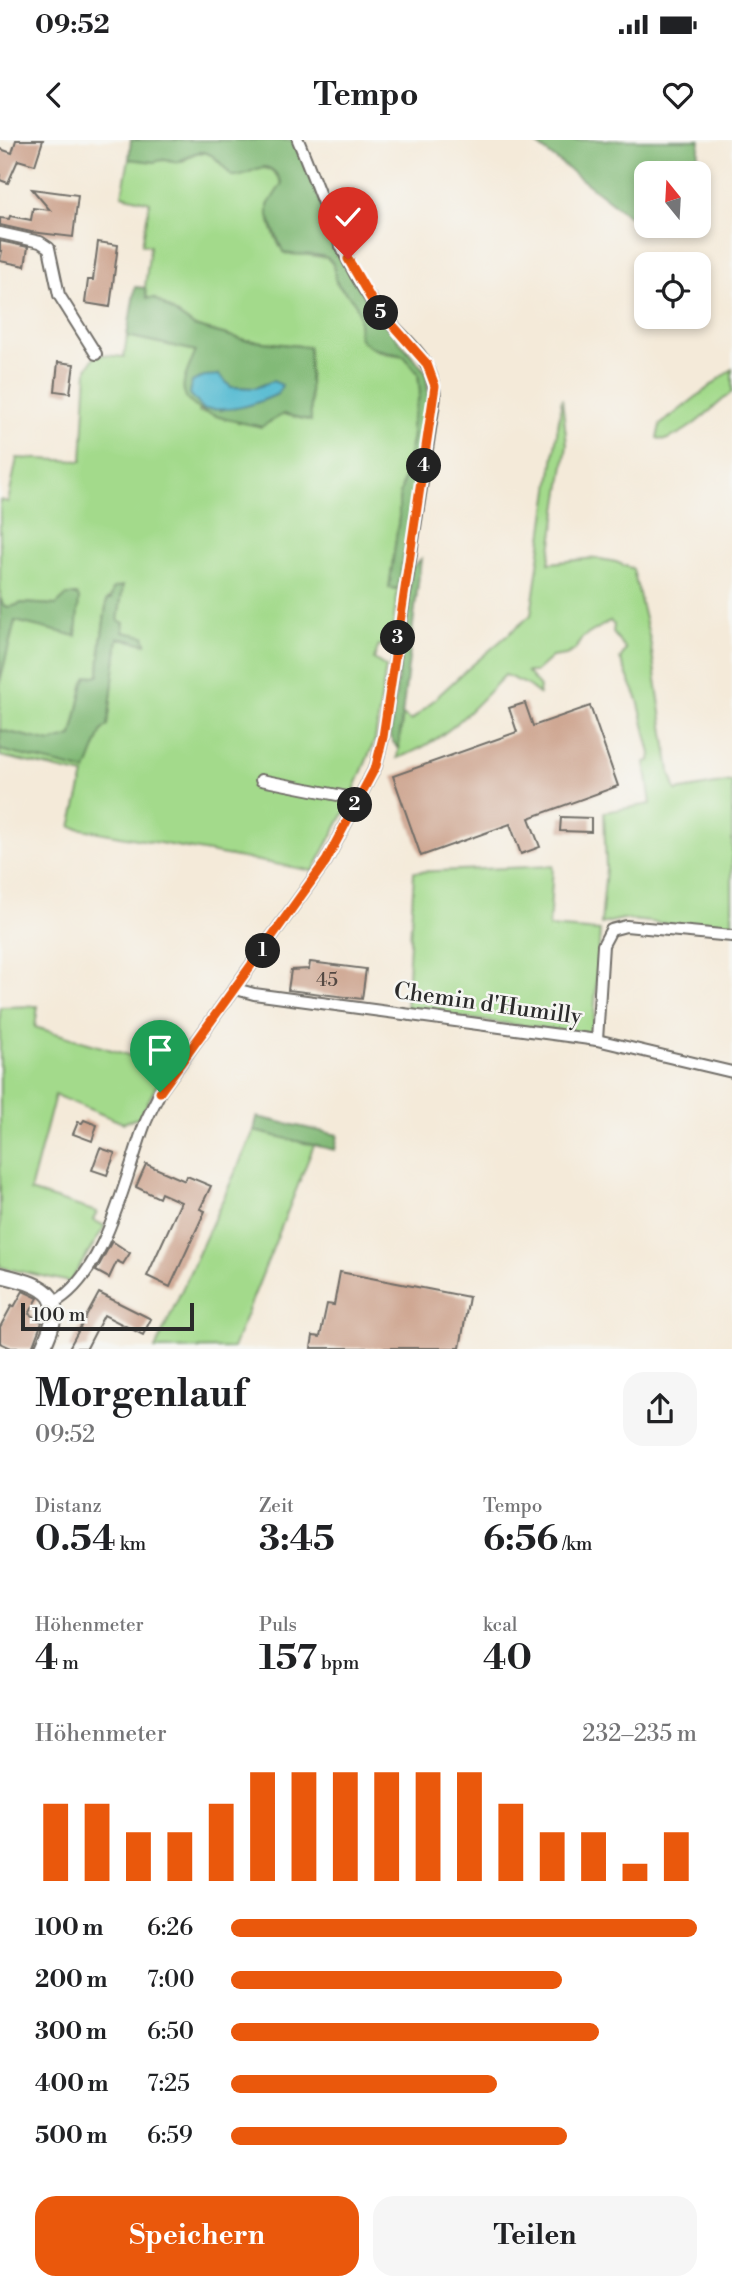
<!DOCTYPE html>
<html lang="de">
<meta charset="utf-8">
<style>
:root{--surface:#fff;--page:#f6f6f6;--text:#202124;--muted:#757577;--accent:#ea580c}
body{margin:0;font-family:"Libre Bodoni",serif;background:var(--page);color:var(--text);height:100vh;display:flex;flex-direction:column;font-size:26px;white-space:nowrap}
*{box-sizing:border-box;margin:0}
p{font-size:23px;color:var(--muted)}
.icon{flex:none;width:38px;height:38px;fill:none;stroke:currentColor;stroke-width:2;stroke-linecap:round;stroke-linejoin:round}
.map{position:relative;height:1209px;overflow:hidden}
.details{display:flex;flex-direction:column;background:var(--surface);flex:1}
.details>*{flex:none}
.needle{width:46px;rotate:342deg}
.tools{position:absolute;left:634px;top:21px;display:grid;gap:14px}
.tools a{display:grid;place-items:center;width:77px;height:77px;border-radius:14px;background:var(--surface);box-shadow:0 4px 10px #0003;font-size:35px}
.scale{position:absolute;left:21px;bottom:18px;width:173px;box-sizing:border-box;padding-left:7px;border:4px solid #2b2b2b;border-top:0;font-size:19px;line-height:24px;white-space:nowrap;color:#2b2b2b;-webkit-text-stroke:5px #f6f6f2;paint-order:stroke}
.pin{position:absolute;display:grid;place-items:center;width:60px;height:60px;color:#fff;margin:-72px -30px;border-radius:50% 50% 50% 0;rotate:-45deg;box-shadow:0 0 7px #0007}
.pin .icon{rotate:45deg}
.km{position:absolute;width:35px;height:35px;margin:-18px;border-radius:50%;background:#222;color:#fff;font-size:19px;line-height:35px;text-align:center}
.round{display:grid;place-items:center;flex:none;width:74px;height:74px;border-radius:21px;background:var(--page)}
.headline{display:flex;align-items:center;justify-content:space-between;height:119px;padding:0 35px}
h1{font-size:38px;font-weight:700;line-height:52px}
.metrics{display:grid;grid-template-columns:repeat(3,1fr);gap:10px;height:119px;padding:7px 35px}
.metrics div{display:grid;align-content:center}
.metrics b{font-size:35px;font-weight:700}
.metrics small{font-size:19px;font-weight:400}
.metrics p{font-size:19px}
.chart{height:196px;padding:14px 35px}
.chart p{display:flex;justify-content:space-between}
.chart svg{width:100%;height:126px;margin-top:7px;stroke:var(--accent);stroke-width:6}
.primary-button{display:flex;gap:14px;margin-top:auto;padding:14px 35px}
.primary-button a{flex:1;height:80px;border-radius:21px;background:var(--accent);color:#fff;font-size:28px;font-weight:700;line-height:80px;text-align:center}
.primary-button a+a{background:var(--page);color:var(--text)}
ul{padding:0 35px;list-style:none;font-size:23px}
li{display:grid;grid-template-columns:112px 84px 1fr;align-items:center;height:52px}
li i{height:18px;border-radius:9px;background:var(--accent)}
.status{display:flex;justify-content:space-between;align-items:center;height:49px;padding:0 35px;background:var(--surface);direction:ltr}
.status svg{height:19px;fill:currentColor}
header{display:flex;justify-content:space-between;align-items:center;height:91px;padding:0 35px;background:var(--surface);font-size:32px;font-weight:700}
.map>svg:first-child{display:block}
.green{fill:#a3da8b;stroke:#67825b;stroke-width:2}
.forest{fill:#82ba77;stroke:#567251;stroke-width:2;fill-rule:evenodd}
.water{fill:#53bad1;stroke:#3f727e;stroke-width:2}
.building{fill:#ca9e87}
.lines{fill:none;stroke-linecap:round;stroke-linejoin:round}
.street-casing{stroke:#716e68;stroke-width:14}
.secondary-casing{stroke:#716e68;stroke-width:18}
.street{stroke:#fff;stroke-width:10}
.secondary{stroke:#fff;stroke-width:14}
.route-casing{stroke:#fff;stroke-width:14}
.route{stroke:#ea580c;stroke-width:9}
.labels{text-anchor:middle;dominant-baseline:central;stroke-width:5;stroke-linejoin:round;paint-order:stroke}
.number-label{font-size:19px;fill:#534842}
.street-label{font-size:23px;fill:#2b2b2b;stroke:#f6f6f2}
</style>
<div class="status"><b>09:52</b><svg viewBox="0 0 49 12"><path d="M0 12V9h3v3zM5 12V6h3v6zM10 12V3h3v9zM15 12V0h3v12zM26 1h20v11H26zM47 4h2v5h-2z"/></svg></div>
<header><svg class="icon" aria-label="back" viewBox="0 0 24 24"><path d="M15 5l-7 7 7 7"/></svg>Tempo<svg class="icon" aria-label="heart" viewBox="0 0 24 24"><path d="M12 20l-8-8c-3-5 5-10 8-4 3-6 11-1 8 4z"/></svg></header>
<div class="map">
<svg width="732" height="1209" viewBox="0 0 732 1209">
<rect width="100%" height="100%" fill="#f6f6f2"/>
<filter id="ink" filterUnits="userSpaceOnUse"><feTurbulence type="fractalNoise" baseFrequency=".0143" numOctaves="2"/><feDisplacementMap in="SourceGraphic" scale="14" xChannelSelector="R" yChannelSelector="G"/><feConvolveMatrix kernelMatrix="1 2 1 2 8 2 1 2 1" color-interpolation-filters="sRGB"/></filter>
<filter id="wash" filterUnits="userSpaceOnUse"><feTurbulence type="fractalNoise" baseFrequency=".00686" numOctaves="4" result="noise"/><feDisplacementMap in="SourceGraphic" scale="28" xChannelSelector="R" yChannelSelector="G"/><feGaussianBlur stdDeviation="1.57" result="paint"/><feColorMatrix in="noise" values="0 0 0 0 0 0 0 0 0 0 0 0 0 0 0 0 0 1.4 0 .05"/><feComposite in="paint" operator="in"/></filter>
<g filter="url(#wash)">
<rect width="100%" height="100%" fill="#f4ead9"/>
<g class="green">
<path d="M197,12L212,14L232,36C253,33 269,16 282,44C266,73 265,75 280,107L296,113L328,118L333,125L336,143L358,165L360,176L359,197L370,207L384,213L404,216L418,233L420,253L411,285L413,296L399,360V377L389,448L398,449L391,500L386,499L385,506L379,505L374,519L386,527L375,600L347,667L313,731L71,687L84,635L0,616V610L86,630L102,590L108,585L118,498L146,503L144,497L123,492L118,481L122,447L107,460L101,502L99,535L84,542L72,596L51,602L0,590V541L15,481L56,465L22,463L11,467L4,466L0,458V360L8,362L17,318L82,321L87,229L96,214L124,217L127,196L197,211L199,272L217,275L284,274L311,281L309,207L245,200L194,186L154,158L147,159L145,148L150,106L142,104L150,62L122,55L129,19L183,21Z"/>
<path d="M732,229V252C710,270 691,291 665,300L657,298L660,285Z"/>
<path d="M562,258L567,305L549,423L595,418L616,422L633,429L650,500L670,632L676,651L732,641V791L623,779L601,784L606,728L604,672L651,664L645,622L650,621L651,614L638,560L620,519L626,509L613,493L614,485L610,481L582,498L575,510L566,515L552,517L535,532H527L540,547L539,554L526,544L505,535C472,569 444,603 397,618L403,575L411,581L463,533L531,475Z"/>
<path d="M553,726L549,787L600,791L593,892L588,894L406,871L414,732Z"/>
<path d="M38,866L35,887L169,927L154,950L140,977L123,983L55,955L30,1051L97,1072L93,1080L105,1086L70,1142L0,1127V867Z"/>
<path d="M254,991L314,1005L233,1208L155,1209Z"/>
</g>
<g class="forest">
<path d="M131,0H295L350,133L371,168L426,232L429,259L398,449L389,448L399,377V360L413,296L411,285L420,253L418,233L404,216C387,210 370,212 359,197C359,179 362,169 349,156C345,152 339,147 337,143C333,135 338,124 327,118C314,111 294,118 283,112L268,76V65L282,43C266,11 253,38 232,36C221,25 211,6 193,14C187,16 183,20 177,22L166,19L154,22L129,19Z"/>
<path d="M531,0H700L696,33H646V84L643,87Z"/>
<path d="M135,147L145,148L147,158H154L194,186L245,200L309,207L311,281L284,274L261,287C239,281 177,275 184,242C186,232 192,221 196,211L127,196ZM219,235L231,247L255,248L273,241L221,270Z"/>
<path d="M421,419L398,609L390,597L412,428Z"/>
<path d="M123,446L118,480L124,483L123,492L144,496L146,504L118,498L108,585L102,590L86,631L0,610V590L51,602L72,596L84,542L87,537L99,535L101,502L107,460L111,459L113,448Z"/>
<path d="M67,455H77L79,458L76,496L15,481L0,541V458L4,466L11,467L22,463L56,465Z"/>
<path d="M257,977L338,995L335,1010L254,991Z"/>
</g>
<path class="water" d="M219,235L231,247L255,248L273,241L282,245L278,254C249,267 235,271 203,269L190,254L192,242L204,236Z"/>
<g id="blocks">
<g class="building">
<path d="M16,0H43L35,25L18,20L8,43L0,40V9L12,13Z"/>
<path d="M32,49L78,55L73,97L31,92L0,85V78L9,79L10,76L31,80L33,68L50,70Z"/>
<path d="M0,101L28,107L25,126L0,121L2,111H0Z"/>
<path d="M98,102L118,105L110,167L85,163L88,140H93Z"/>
<path d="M58,222L74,224L70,253L55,251Z"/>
<path d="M525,563L533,586L590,566L618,646L529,678L540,707L521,714L510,684L421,716L393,636L517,592L509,568Z"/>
<path d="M561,677L591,678V692L560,691Z"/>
<path d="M310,822L366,829L362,859L288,850L291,830L309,829Z"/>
<path d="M84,980L97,985L92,1001L73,994L78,982L82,983Z"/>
<path d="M100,1008L115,1013L107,1035L92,1030Z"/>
<path d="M146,1024L185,1041L187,1036L211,1046L200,1069L205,1071L170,1147L147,1136L181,1062L161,1053L159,1058L136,1047Z"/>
<path d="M112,1101L130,1113L123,1124L117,1121L109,1138L96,1131Z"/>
<path d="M340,1132L469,1157L460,1208H311L313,1196L320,1197L327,1164L334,1165Z"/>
<path d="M23,1151L38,1158L29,1174L42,1182L32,1208H11L0,1203V1187L12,1165L14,1167Z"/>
<path d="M99,1153L151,1179L143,1195L104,1175L87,1208H69Z"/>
</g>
</g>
</g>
<g filter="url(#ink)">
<use href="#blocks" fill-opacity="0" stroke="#716e68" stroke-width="2"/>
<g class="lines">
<defs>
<g id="street">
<path d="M0,93L40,102L49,108L59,155L96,214"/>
<path d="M261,640L358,659"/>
<path d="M236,849L254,854L597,900L732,932"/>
<path d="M597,900L603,805L611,790L626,786L732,796"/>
<path d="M53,1163C105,1136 125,1038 144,986C148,975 155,963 160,952L326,721L376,626L383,597L435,257C434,212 395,195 372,161C338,113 321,54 298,0"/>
</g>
<path id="secondary" d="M0,1135C52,1147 68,1156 42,1209"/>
</defs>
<use href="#street" class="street-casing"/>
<use href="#secondary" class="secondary-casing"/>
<use href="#street" class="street"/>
<use href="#secondary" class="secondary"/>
</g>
</g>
<g class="lines" filter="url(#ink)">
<defs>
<path id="route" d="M160,952L326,721L376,626L383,597L435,246L427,224L374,164L348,119"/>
</defs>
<use href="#route" class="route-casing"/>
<use href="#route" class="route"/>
</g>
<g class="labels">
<g class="number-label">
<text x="327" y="840">45</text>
</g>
<g class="street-label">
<text transform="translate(488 864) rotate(8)">Chemin d'Humilly</text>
</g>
</g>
</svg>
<div class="tools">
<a><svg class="needle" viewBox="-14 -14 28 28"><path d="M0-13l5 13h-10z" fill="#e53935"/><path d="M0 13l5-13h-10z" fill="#757577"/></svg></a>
<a><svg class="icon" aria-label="locate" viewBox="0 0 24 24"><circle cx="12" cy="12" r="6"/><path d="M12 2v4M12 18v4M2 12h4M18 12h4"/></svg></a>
</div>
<div class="scale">100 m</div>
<div class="pin" style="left:160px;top:952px;background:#1e9e55"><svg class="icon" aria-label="arrive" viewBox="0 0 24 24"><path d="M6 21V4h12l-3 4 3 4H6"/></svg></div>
<div class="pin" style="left:348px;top:119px;background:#d93025"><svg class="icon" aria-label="check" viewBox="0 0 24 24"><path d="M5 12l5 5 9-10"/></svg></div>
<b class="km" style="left:263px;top:811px">1</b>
<b class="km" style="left:355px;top:665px">2</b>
<b class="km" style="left:398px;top:498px">3</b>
<b class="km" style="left:424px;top:326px">4</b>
<b class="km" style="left:381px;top:173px">5</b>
</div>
<section class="details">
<div class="headline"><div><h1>Morgenlauf</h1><p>09:52</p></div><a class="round"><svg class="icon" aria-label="share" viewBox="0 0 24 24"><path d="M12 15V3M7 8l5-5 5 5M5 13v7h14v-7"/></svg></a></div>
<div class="metrics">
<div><p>Distanz</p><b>0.54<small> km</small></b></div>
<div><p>Zeit</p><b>3:45</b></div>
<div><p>Tempo</p><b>6:56<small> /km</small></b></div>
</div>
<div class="metrics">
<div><p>Höhenmeter</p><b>4<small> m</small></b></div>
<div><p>Puls</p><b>157<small> bpm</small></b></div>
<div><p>kcal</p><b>40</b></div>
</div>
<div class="chart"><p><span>Höhenmeter</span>232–235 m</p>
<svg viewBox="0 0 160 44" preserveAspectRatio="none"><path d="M5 44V17M15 44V17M25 44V27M35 44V27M45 44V17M55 44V6M65 44V6M75 44V6M85 44V6M95 44V6M105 44V6M115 44V17M125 44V27M135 44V27M145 44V38M155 44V27"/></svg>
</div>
<ul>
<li><b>100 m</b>6:26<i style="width:100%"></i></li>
<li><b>200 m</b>7:00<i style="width:71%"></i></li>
<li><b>300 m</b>6:50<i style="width:79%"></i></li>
<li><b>400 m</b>7:25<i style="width:57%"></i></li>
<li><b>500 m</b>6:59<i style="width:72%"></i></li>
</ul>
<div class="primary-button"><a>Speichern</a><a>Teilen</a></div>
</section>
